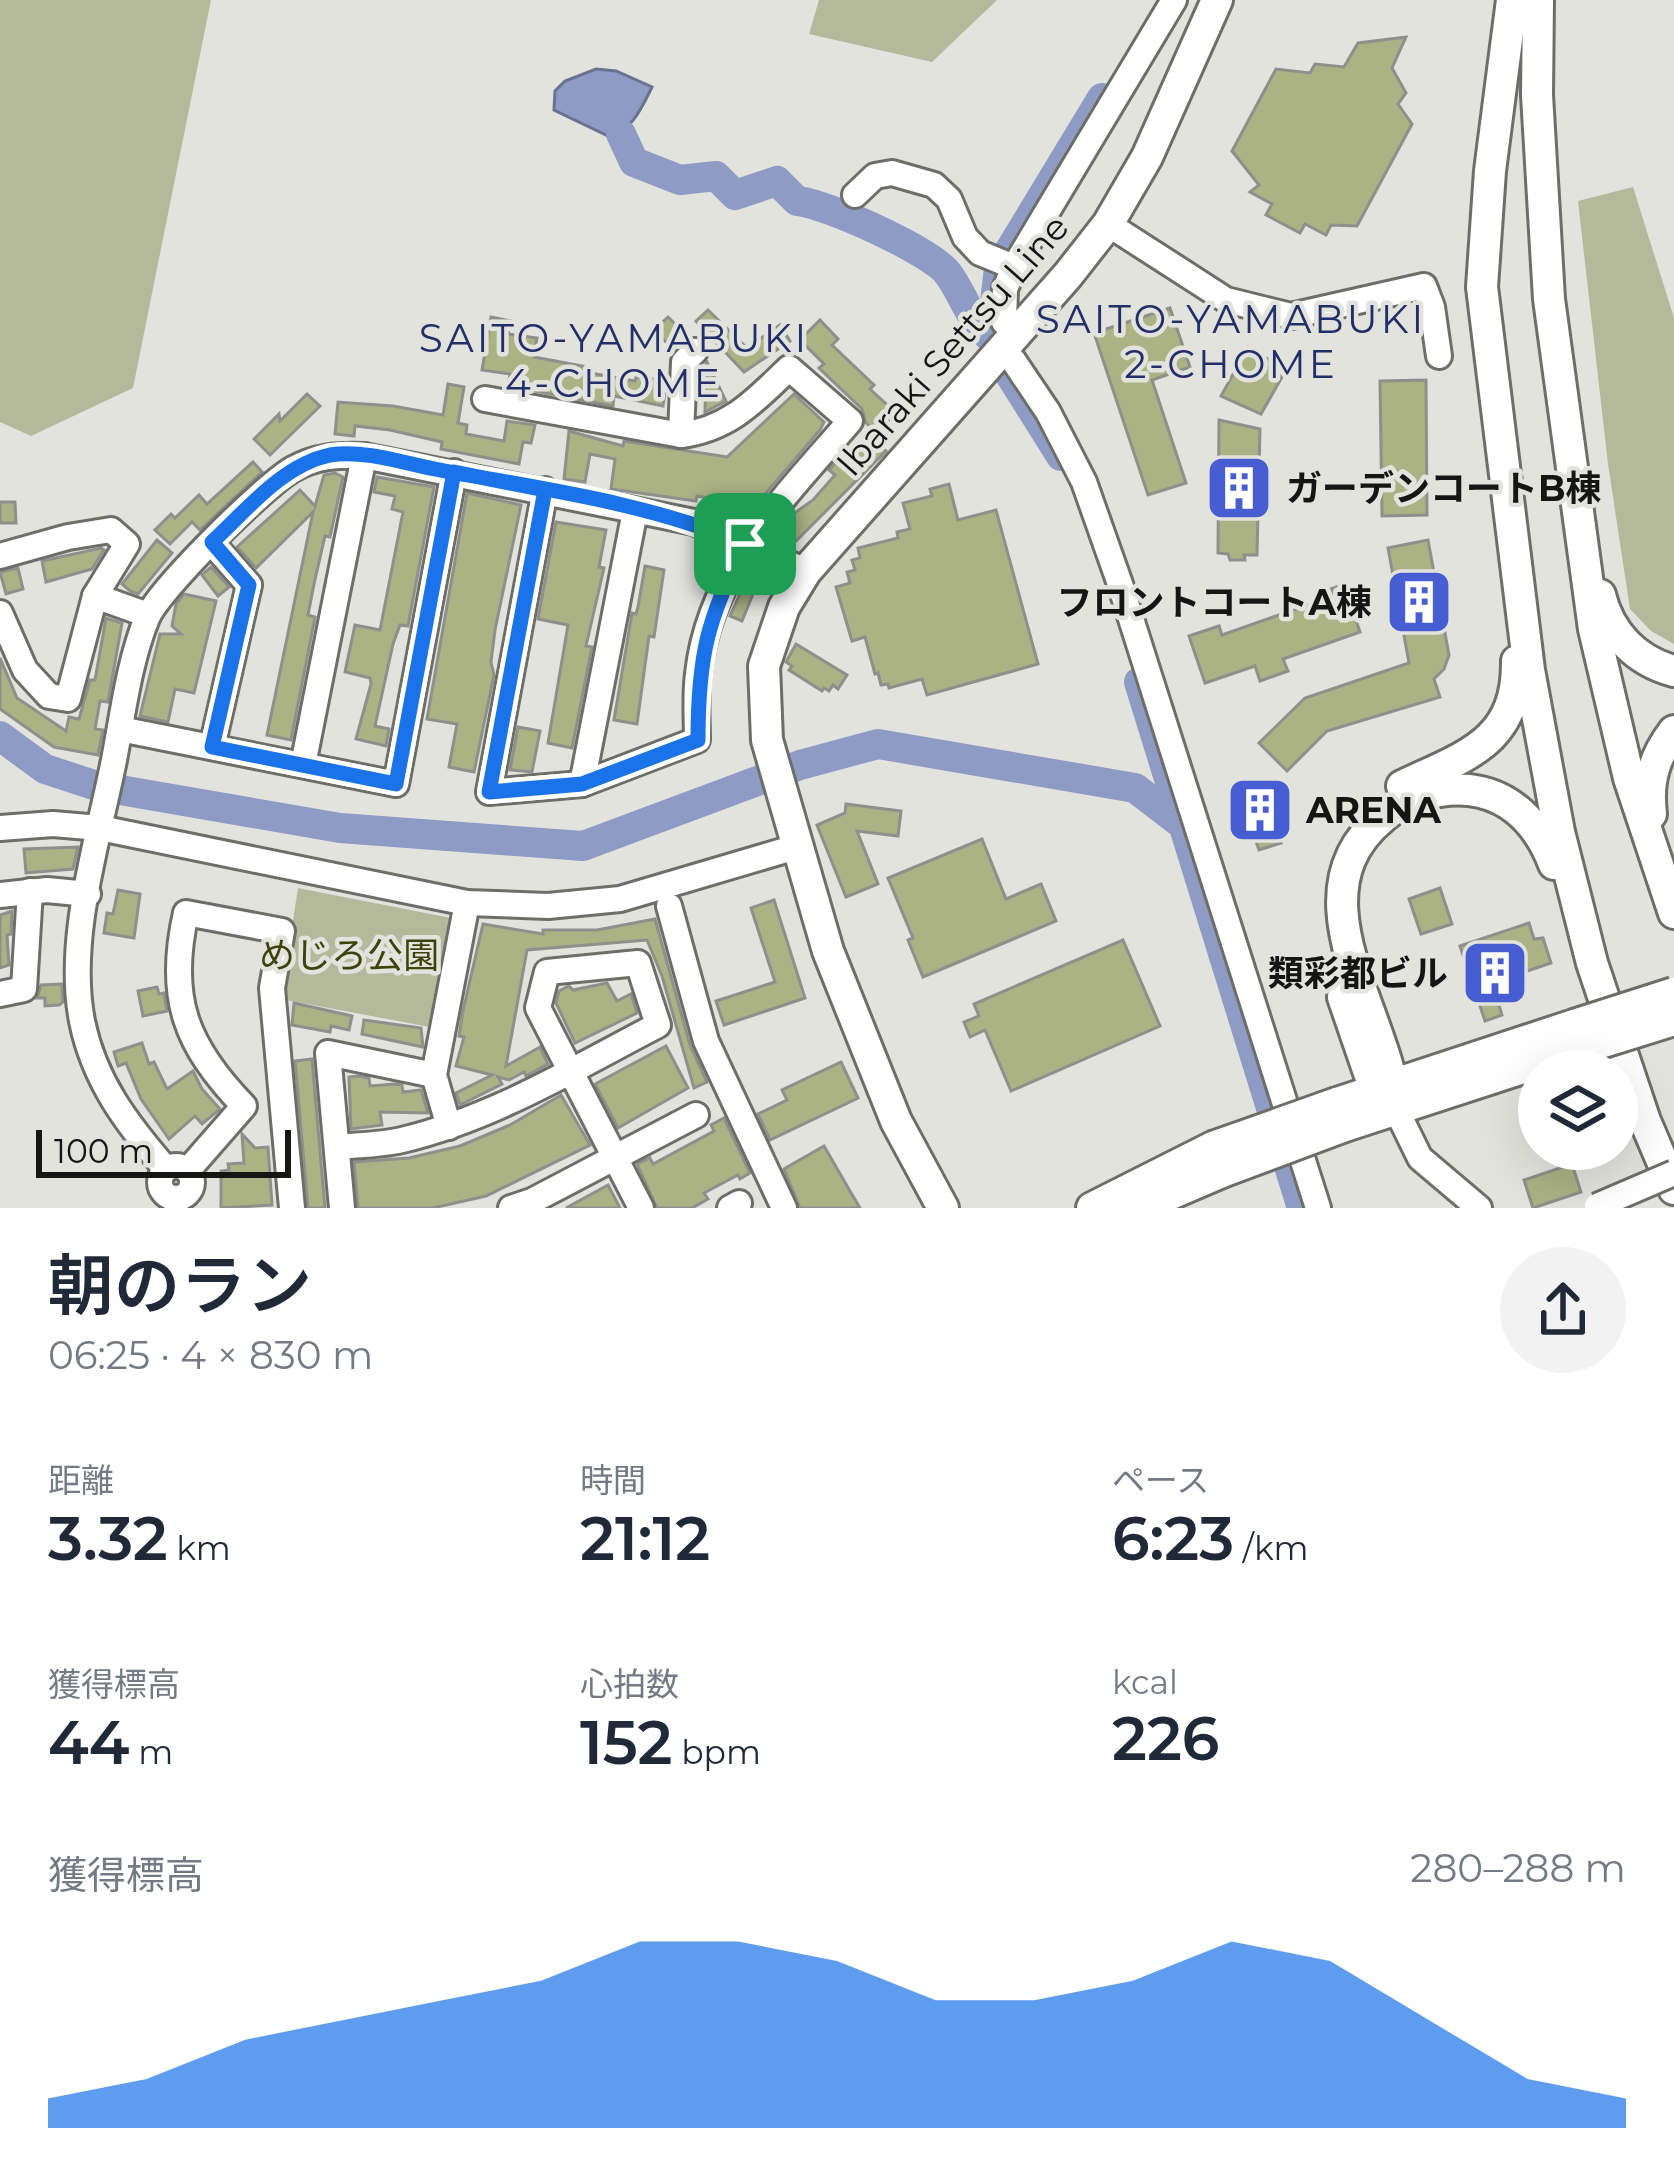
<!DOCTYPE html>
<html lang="ja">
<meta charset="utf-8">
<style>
:root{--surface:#fff;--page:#f2f2f3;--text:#1f2937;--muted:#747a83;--accent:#1a73e8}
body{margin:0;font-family:Montserrat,"Noto Sans JP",sans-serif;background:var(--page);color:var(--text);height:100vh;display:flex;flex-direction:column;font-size:45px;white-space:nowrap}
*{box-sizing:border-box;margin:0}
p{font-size:39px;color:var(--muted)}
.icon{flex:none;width:66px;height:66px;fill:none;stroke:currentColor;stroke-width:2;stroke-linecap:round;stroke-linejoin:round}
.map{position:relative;height:1208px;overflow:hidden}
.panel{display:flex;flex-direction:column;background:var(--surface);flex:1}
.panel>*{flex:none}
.fabs{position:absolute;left:1518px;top:1050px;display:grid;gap:24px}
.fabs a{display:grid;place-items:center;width:120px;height:120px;border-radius:50%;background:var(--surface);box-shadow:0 12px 48px #0002;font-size:60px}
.scale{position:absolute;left:36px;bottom:30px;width:255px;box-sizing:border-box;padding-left:12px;border:6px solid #151613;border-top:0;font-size:33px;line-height:42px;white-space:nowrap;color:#151613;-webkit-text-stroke:9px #e2e3dd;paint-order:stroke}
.pin{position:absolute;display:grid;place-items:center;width:102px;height:102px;color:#fff;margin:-51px;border-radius:24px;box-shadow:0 6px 18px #0006}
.round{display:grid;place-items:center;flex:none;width:126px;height:126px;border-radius:63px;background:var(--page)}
.headline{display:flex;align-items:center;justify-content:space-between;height:204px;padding:0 48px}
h1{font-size:66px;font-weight:600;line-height:90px}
.stats{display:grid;grid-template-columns:repeat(3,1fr);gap:18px;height:204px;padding:12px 48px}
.stats div{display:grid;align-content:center}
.stats b{font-size:60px;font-weight:600}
.stats small{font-size:33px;font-weight:400}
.stats p{font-size:33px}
.chart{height:336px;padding:24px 48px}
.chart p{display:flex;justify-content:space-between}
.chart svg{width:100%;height:216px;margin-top:12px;fill:var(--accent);opacity:.7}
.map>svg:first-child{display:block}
.green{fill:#b4b99c}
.water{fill:#8d9bc5;stroke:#697390;stroke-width:3}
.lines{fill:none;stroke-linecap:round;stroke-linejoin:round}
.river{stroke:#8d9bc5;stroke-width:30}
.building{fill:#abb284;stroke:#8f908b;stroke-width:3}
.minor-casing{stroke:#6d6e68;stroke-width:30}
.major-casing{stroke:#6d6e68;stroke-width:36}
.minor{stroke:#fff;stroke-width:24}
.major{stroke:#fff;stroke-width:30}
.minor-bridge-casing{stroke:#6d6e68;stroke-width:30;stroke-linecap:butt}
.major-bridge-casing{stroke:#6d6e68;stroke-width:36;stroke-linecap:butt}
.minor-bridge{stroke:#fff;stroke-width:24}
.major-bridge{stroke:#fff;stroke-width:30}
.route-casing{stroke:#fff;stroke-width:24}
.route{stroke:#1a73e8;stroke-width:15}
.labels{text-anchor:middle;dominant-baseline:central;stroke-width:9;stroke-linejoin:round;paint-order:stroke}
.street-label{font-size:36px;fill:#151613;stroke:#e2e3dd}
.poi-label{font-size:36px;font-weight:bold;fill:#151613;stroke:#e2e3dd;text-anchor:start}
.park-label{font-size:36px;fill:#3d430b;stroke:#e2e3dd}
.neighbourhood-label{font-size:39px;letter-spacing:3px;fill:#222f68;stroke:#e2e3dd}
</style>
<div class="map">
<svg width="1674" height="1208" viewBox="0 0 1674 1208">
<rect width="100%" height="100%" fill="#e2e3dd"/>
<g class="green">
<path d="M0,0H211L133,388L31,436L0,422Z"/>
<path d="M819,0H997L932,62L809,34Z"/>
<path d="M1633,187L1674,318V644L1651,631L1630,609L1608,464L1578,201Z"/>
<path d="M298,888L456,919L435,1028L281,999Z"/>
</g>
<path class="water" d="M596,69L616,71L652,87C643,105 632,131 610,137L554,110L555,91L565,81Z"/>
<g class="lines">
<g class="river">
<path d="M621,134L634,162L680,180L716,176L735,195L777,181L797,201C825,203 934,252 949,275C965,298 969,319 991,338"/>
<path d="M991,338L999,268L1102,98"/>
<path d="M1007,370L1061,456"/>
<path d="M1139,682L1302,1208"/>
<path d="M0,736L45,769L97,786L340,828L583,846L800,765L878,744L1135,788L1182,824"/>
</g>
</g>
<g class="building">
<path d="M1406,37L1392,68L1406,93L1398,104L1412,124L1357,226L1331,225L1326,235L1305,224L1300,233L1266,215L1272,204L1250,192L1259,185L1232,151L1276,69L1310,73L1315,64L1344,67L1358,43Z"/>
<path d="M1170,308L1190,367L1152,380L1186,483L1148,495L1094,333Z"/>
<path d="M708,310L747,348L780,325L790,341L744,372L696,321Z"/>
<path d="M491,317L511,321L508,334L537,338L534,357L587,367L585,372L635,381L636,377L667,380L663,406L614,396L613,406L508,386L510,374L482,370Z"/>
<path d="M668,317L682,331L668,344L654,330Z"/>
<path d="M820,320L838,339L832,345L874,385L870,389L896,413L877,433L866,423L862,409L819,368L824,364L800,340Z"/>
<path d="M1248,347L1286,370L1261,414L1221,396Z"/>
<path d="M707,362L726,401L705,412L706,363Z"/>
<path d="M1426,380L1427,515L1382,516L1380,381Z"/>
<path d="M448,384L464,387L458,423L467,425L466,434L504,441L507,421L535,425L531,443L523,442L519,464L441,449L442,442L390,430L355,426L354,436L335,434L338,402L393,406L443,415Z"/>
<path d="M307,394L320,406L270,455L254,439L279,414L280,421Z"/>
<path d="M794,394L824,422L820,430L741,522L717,500L697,496L696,501L611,489L615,459L590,454L585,482L564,479L569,431L623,446L624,441L727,457Z"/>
<path d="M1219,420L1260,429L1257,555H1244L1245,560H1230L1228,554L1218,553Z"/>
<path d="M867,435L886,451L791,546L785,544L776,535L789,517L813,500L835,475L829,470L838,460L842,464Z"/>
<path d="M253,462L262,472L200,530L192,522L170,544L155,530L171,514L175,518L199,495L207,504Z"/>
<path d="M335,473L343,477L330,537L325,536L314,584L308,615L315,617L291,740L267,735L313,512L256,568L237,547L300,490L315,506L324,475Z"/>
<path d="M377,477L434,487L408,626L400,625L393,644L375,726L389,729L386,746L356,739L371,684L370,678L345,672L355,625L380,630L403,512L392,509L395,496L374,492Z"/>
<path d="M949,484L958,520L996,510L1038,664L927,695L922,679L889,688L888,684L881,685L878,673L875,674L865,637L852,641L836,587L850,583L847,572L855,570L852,560L860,558L858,548L898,538L897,532L910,529L903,503L932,496L930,489Z"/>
<path d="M467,493L521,505L495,630L491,662L494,675L474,772L449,767L457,724L427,719Z"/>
<path d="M0,502H15L16,523H0Z"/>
<path d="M556,522L606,530L599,567L604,568L586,646L592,647L572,748L548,743L568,625L538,619Z"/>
<path d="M157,540L172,553L138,594L130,591L122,584Z"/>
<path d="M1428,540L1449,655L1444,669L1434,679L1440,697L1327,731L1287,771L1259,743L1305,698L1409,663L1388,548Z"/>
<path d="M101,548L104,550L92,569L46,582L42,561Z"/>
<path d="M645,566L664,570L654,637L649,636L637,724L614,720L632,613L636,614L638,607Z"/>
<path d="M211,567L229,587L218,596L202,575Z"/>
<path d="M18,568L23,589L6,594L0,572Z"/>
<path d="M1344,584L1360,632L1283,659L1288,671L1260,681L1255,666L1205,683L1189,636L1219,626L1222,635L1333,596L1331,589Z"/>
<path d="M744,585L755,589L742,621L730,616Z"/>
<path d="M184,594L216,601L194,693L175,689L168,722L140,716L160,634H181L172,626L176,604Z"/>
<path d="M106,618L122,623L108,702L100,701L95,729L103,730L98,755L54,747L0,709V658L17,698L66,731L69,717L79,719L90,680H95Z"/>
<path d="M796,644L847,675L838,689L833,685L829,691L824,688L822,691L789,670L792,666L786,662Z"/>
<path d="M518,727L540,731L532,772L510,770Z"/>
<path d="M1266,783L1281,829L1277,830L1281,843L1259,850L1238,792Z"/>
<path d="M846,804L901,811L898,836L857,831L878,884L846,897L817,825L845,813Z"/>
<path d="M982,839L1006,899L1041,884L1056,921L923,977L908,940L913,938L888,878Z"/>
<path d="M78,847L73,869L26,873L24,849Z"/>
<path d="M1440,888L1452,924L1421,934L1409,899Z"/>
<path d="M118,890L140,894L134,938L104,933L107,913L113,914Z"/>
<path d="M774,900L805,998L724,1025L716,1001L775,982L751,908Z"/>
<path d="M12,911L11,934L7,935L9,965L0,968V915Z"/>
<path d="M655,919L690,1045L707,1082L694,1088L662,976L647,940L527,950L506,1066L540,1047L548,1064L526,1076L524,1072L509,1080L498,1077L502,1084L460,1105L456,1093L492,1075L456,1066L464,1037L459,1036L463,1011L483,924L543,934V930H597Z"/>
<path d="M1529,923L1534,939L1543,938L1551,963L1492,983L1502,1015L1485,1021L1460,946Z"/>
<path d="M1123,940L1160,1026L1011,1091L985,1030L970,1037L964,1022L979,1016L974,1004Z"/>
<path d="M607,983L617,1001L631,994L637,1013L575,1043L556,1003L559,991L569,986L573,990Z"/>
<path d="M62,984L63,1002L59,1005L45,1006V998H37L41,985Z"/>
<path d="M157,987L159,994L164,993L167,1011L143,1016L138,991Z"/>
<path d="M294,1003L352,1016L349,1030L331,1026L330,1032L292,1025Z"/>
<path d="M364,1020L421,1028L423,1047L362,1034Z"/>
<path d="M142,1043L149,1064L154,1062L167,1089L193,1071L202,1089L220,1109L202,1124L195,1116L169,1139L141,1099L126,1063L118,1066L114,1052Z"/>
<path d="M666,1046L688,1088L618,1128L595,1084Z"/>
<path d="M312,1059L325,1208H308L295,1061Z"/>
<path d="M841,1062L858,1098L770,1140L758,1114L787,1100L782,1090Z"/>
<path d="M358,1076L369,1078L370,1086L395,1084L402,1085L403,1092L421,1090L428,1113L380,1112L382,1125L351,1129L349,1077Z"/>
<path d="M561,1095L590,1145L486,1196L433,1208H358L354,1162L409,1158L460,1146L510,1125Z"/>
<path d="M724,1118L750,1173L740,1179L738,1175L704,1193L708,1199L692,1208H657L637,1164L650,1158L653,1164L714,1131L711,1125Z"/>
<path d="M242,1134L255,1148L268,1147L272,1205L221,1208V1171L229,1170L228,1164L244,1163Z"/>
<path d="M824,1146L850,1191L860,1208H800L784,1169Z"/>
<path d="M1572,1164L1581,1192L1533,1208L1524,1180Z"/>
<path d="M608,1185L620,1208H566Z"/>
</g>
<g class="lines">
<defs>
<g id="minor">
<path d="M855,195L875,176L892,173L934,185L949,199L965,237L980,253L1014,267"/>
<path d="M1108,224L1226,300L1291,316L1424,286L1432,307L1439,356"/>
<path d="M1004,322L1005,289L1014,267L1174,0"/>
<path d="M1013,360L1048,412L1084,482L1120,584L1318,1208"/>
<path d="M485,399L681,435C729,429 755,401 789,368L850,421C785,497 709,570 698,674C695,696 697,719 697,740L582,784L489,792L545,490"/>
<path d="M681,435L684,362L695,351"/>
<path d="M0,556L68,537L111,530L127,544L95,596L68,699L49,696L25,670L0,613"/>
<path d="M95,596L148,615"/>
<path d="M120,729L396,784L454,472"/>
<path d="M212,747L249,585L212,543"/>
<path d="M303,765L364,456"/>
<path d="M582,784L635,511"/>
<path d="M0,828L53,824L100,828L467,903L548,906L620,899L796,847"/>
<path d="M0,895L47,890L88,894"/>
<path d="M669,906L706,1041L784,1208"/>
<path d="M0,994L24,989L30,891"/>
<path d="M1396,1109L1420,1158L1479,1208"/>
<path d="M449,1127L434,1075L467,903"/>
<path d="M337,1147C358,1145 381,1145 402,1140C494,1118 575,1068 658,1025L638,963L547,972L538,1008L641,1208"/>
<circle cx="176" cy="1182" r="16"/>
<path d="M166,1169C127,1124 94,1081 82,1021C66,939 98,841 114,760C123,713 129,662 147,618C159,589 265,485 293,469C316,456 339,455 364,456L694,522L806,571"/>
<path d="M188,1170L244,1106C185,1045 167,997 186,913L282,931L272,988L292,1208"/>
<path d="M342,1208L328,1053L434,1075"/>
<path d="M511,1208L532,1201L696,1115"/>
<path d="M730,1208L739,1203"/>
</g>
<g id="major">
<path d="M1512,0L1490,171L1482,287L1529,670L1559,832L1592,963L1645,1121L1674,1189"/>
<path d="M1538,0L1537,95L1549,299L1594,629L1629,778L1674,913"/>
<path d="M1600,595C1609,633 1636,661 1674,671"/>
<path d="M1402,786C1465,756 1518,743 1517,661"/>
<path d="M1651,814C1647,781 1654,757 1674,731"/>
<path d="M1343,997L1375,1090L1396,1109"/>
<path d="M1337,1103L1574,1025"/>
<path d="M1396,1109C1389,1016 1287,895 1383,817C1406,797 1438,787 1469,790C1512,795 1539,825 1554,864"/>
<path d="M1345,1126L1581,1049"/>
<path d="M943,1208L896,1121L828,951L767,740L764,666L784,607L806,571L1068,275L1108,224L1147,157L1217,0"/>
<path d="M1092,1208L1213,1147"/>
<path d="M1138,1208L1222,1172"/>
</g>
</defs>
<use href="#minor" class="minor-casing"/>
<use href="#major" class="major-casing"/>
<use href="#minor" class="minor"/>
<use href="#major" class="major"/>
<defs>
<path id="minor-bridge" d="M1597,1206L1674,1173"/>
<g id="major-bridge">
<path d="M1574,1025L1674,993"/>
<path d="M1581,1049L1674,1020"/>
<path d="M1213,1147L1337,1103"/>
<path d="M1222,1172L1345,1126"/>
</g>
</defs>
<use href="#minor-bridge" class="minor-bridge-casing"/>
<use href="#major-bridge" class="major-bridge-casing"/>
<use href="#minor-bridge" class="minor-bridge"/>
<use href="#major-bridge" class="major-bridge"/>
</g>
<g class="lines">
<defs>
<path id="route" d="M745,544C650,503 541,489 440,470C406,464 364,449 330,455C282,465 246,511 212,542L249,585L212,747L396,784L454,472L545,490L489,792L582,784L698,740C698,657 707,619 745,544"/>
</defs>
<use href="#route" class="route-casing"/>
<use href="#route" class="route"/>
</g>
<defs>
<symbol id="building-square" viewBox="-11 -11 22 22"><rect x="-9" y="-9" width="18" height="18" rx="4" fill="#465ed1" stroke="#e2e3dd"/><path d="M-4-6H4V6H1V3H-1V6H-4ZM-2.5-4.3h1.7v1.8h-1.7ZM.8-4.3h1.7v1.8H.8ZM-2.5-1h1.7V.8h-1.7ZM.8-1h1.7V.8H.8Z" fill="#fff"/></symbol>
</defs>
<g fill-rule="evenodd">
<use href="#building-square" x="1201" y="450" width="76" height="76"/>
<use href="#building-square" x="1381" y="564" width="76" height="76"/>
<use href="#building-square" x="1222" y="772" width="76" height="76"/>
<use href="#building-square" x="1457" y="935" width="76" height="76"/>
</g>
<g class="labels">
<g class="street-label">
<text transform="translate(952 345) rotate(-49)">Ibaraki Settsu Line</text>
</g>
<g class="poi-label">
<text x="1286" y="488">ガーデンコートB棟</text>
<text x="1372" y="602" text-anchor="end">フロントコートA棟</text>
<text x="1306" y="810">ARENA</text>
<text x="1448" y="973" text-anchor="end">類彩都ビル</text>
</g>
<g class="park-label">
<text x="349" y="955">めじろ公園</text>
</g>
<g class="neighbourhood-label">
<text x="1231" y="319">SAITO-YAMABUKI<tspan x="1231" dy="45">2-CHOME</tspan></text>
<text x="614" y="338">SAITO-YAMABUKI<tspan x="614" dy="45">4-CHOME</tspan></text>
</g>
</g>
</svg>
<div class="fabs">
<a><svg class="icon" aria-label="layers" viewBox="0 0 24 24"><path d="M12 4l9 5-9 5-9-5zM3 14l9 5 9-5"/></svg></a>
</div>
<div class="scale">100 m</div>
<div class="pin" style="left:745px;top:544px;background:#1e9e55"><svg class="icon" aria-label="arrive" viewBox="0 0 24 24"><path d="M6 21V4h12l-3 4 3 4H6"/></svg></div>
</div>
<section class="panel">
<div class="headline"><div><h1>朝のラン</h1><p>06:25 · 4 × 830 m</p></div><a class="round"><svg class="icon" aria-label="share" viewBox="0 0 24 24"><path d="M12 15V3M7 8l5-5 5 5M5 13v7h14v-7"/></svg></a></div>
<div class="stats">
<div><p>距離</p><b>3.32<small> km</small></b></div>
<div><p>時間</p><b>21:12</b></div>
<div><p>ペース</p><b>6:23<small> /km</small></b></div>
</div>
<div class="stats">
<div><p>獲得標高</p><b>44<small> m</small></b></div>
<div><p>心拍数</p><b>152<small> bpm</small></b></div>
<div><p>kcal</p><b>226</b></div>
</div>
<div class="chart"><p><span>獲得標高</span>280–288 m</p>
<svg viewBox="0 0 160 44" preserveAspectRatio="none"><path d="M0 44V38L10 34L20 26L30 22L40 18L50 14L60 6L70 6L80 10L90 18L100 18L110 14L120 6L130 10L140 22L150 34L160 38V44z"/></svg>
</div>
</section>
